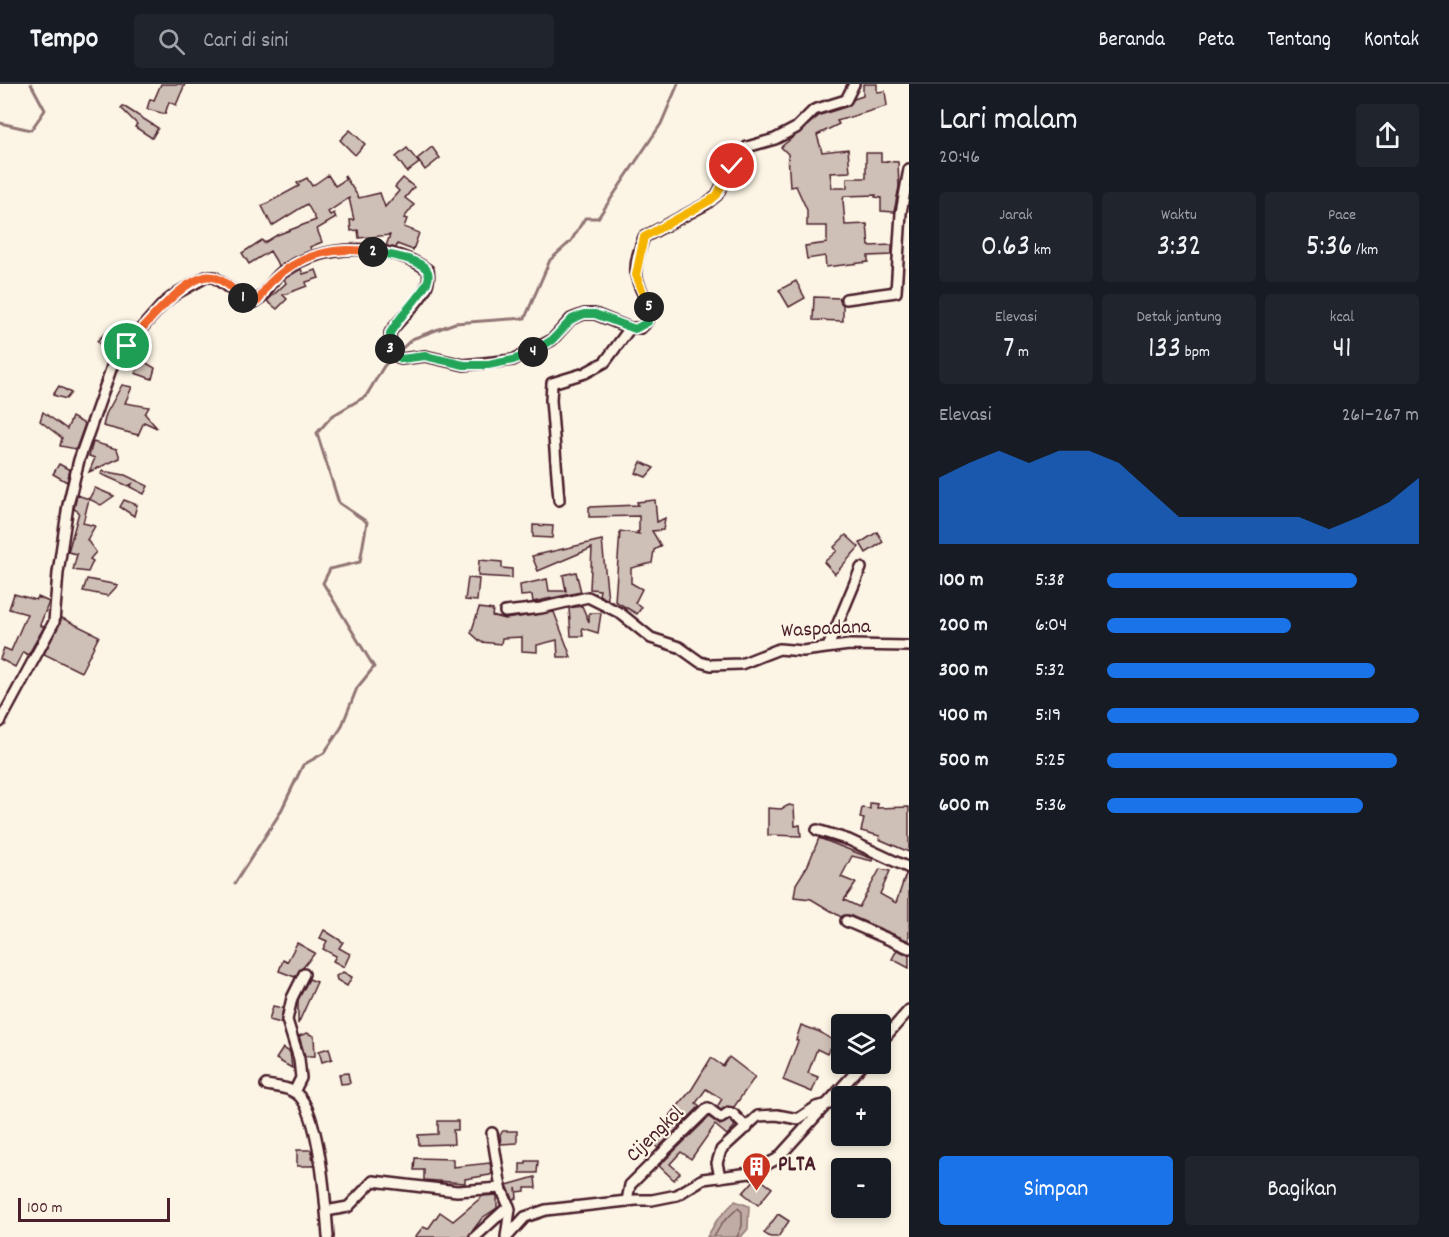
<!DOCTYPE html>
<html lang="id">
<meta charset="utf-8">
<style>
:root{--surface:#171b24;--page:#20242c;--text:#f1f3f6;--muted:#9ea1a6;--line:#363941;--accent:#1a73e8}
body{margin:0;font-family:Dekko,sans-serif;background:var(--page);color:var(--text);height:100vh;display:flex;flex-direction:column;font-size:22px;white-space:nowrap}
*{box-sizing:border-box;margin:0}
p{font-size:20px;color:var(--muted)}
.icon{flex:none;width:33px;height:33px;fill:none;stroke:currentColor;stroke-width:2;stroke-linecap:round;stroke-linejoin:round}
.map{position:relative;flex:1;overflow:hidden}
.drawer{display:flex;flex-direction:column;background:var(--surface);width:540px}
.drawer>*{flex:none}
.buttons{position:absolute;left:831px;top:930px;display:grid;gap:12px}
.buttons a{display:grid;place-items:center;width:60px;height:60px;border-radius:6px;background:var(--surface);box-shadow:0 3px 9px #0003;font-size:30px}
.scale{position:absolute;left:18px;bottom:15px;width:152px;box-sizing:border-box;padding-left:6px;border:3px solid #4a1f2b;border-top:0;font-size:16px;line-height:21px;white-space:nowrap;color:#4a1f2b;-webkit-text-stroke:4px #fcf5e5;paint-order:stroke}
.pin{position:absolute;display:grid;place-items:center;width:51px;height:51px;color:#fff;margin:-26px;border:3px solid #fff;border-radius:50%;box-shadow:0 2px 6px #0007}
.km{position:absolute;width:30px;height:30px;margin:-15px;border-radius:50%;background:#222;color:#fff;font-size:16px;line-height:30px;text-align:center}
.round{display:grid;place-items:center;flex:none;width:63px;height:63px;border-radius:6px;background:var(--page)}
.overview{display:flex;align-items:center;justify-content:space-between;height:102px;padding:0 30px}
h1{font-size:33px;font-weight:600;line-height:45px}
.figures{display:grid;grid-template-columns:repeat(3,1fr);gap:9px;height:102px;padding:6px 30px}
.figures div{display:grid;align-content:center;border-radius:6px;background:var(--page);text-align:center}
.figures b{font-size:30px;font-weight:600}
.figures small{font-size:16px;font-weight:400}
.figures p{font-size:16px}
.chart{height:168px;padding:12px 30px}
.chart p{display:flex;justify-content:space-between}
.chart svg{width:100%;height:108px;margin-top:6px;fill:var(--accent);opacity:.7}
.button{display:flex;gap:12px;margin-top:auto;padding:12px 30px}
.button a{flex:1;height:69px;border-radius:6px;background:var(--accent);color:#fff;font-size:24px;font-weight:600;line-height:69px;text-align:center}
.button a+a{background:var(--page);color:var(--text)}
ul{padding:0 30px;list-style:none;font-size:20px}
li{display:grid;grid-template-columns:96px 72px 1fr;align-items:center;height:45px}
li i{height:15px;border-radius:8px;background:var(--accent)}
header{display:flex;align-items:center;gap:36px;box-sizing:border-box;height:84px;padding:0 30px;background:var(--surface);border-bottom:2px solid var(--line)}
header strong{font-size:28px}
nav{display:flex;gap:33px;margin-inline-start:auto;font-size:21px}
.search{width:420px;height:54px;background:var(--page);display:flex;align-items:center;gap:15px;box-sizing:border-box;padding:0 21px;border-radius:6px;color:var(--muted);font-size:22px}
main{display:flex;flex:1;min-height:0}
.map>svg:first-child{display:block}
.water{fill:#c0aca5;stroke:#917474;stroke-width:1.5}
.lines{fill:none;stroke-linecap:round;stroke-linejoin:round}
.shore{stroke:#79575c;stroke-width:1.5}
.stream{stroke:#917474;stroke-width:3}
.building{fill:#cfc0b7;stroke:#4a1f2b;stroke-width:1.5}
.minor-casing{stroke:#4a1f2b;stroke-width:14}
.minor{stroke:#fcf5e5;stroke-width:9}
.split-1-casing{stroke:#fff;stroke-width:12}
.split-2-casing{stroke:#fff;stroke-width:12}
.split-3-casing{stroke:#fff;stroke-width:12}
.split-4-casing{stroke:#fff;stroke-width:12}
.split-5-casing{stroke:#fff;stroke-width:12}
.split-6-casing{stroke:#fff;stroke-width:12}
.split-7-casing{stroke:#fff;stroke-width:12}
.split-1{stroke:#f0652b;stroke-width:8}
.split-2{stroke:#f0652b;stroke-width:8}
.split-3{stroke:#22a559;stroke-width:8}
.split-4{stroke:#22a559;stroke-width:8}
.split-5{stroke:#22a559;stroke-width:8}
.split-6{stroke:#f5b400;stroke-width:8}
.split-7{stroke:#f5b400;stroke-width:8}
.labels{text-anchor:middle;dominant-baseline:central;stroke-width:4.5;stroke-linejoin:round;paint-order:stroke}
.street-label{font-size:21px;fill:#4a1f2b;stroke:#fcf5e5}
.poi-label{font-size:21px;font-weight:bold;fill:#4a1f2b;stroke:#fcf5e5;text-anchor:start}
</style>
<header>
<strong>Tempo</strong>
<div class="search"><svg class="icon" aria-label="search" viewBox="0 0 24 24"><circle cx="10" cy="10" r="6"/><path d="M15 15l6 6"/></svg>Cari di sini</div>
<nav><a>Beranda</a><a>Peta</a><a>Tentang</a><a>Kontak</a></nav>
</header>
<main>
<div class="map">
<svg width="909" height="1153" viewBox="0 0 909 1153">
<rect width="100%" height="100%" fill="#fcf5e5"/>
<filter id="ink" filterUnits="userSpaceOnUse"><feTurbulence type="fractalNoise" baseFrequency=".0167" numOctaves="2"/><feDisplacementMap in="SourceGraphic" scale="12" xChannelSelector="R" yChannelSelector="G"/><feConvolveMatrix kernelMatrix="1 2 1 2 8 2 1 2 1" color-interpolation-filters="sRGB"/></filter>
<g filter="url(#ink)">
<path class="water" d="M735,1117L749,1122L748,1145L741,1153H707L717,1136Z"/>
<g class="lines">
<path class="shore" d="M714,1153L722,1139L738,1124L742,1128V1142L737,1153"/>
<g class="stream">
<path d="M0,39L31,46L45,26L31,0"/>
<path d="M235,799L280,729L303,681L324,669L341,644L357,604L374,583L323,499L330,485L360,478L367,438L339,419L317,349L332,332L366,312L384,282L412,255L455,239L525,234L550,176L571,157L585,134H598L661,40L678,0"/>
</g>
</g>
<g class="building">
<path d="M161,0H185L176,21L169,18L165,30L147,25L150,15L154,16Z"/>
<path d="M863,0H877V8L885,7L887,22L837,37L839,40L817,51L822,68L848,65L850,88L830,89L832,104H847V94H866V69H881V77L898,78L899,103L894,128L881,127V114L875,113L876,111L844,112L843,116L845,141L867,140L869,162L892,161V171L868,172V178L826,183L825,172L807,175L805,162L827,159V142H807V126L796,102L790,103L788,70L781,63L820,31L848,22L854,15L863,12Z"/>
<path d="M123,22L158,44L152,54L135,43L137,40L121,24Z"/>
<path d="M350,46L365,60L355,71L340,56Z"/>
<path d="M432,63L440,74L425,86L417,75Z"/>
<path d="M407,64L419,79L407,88L396,73Z"/>
<path d="M328,91L335,102L345,96L344,91L359,114L380,109L385,123L399,107L395,103L403,94L414,103L405,114L414,121L404,134L407,135L404,143L419,149L413,166L397,160L396,164L386,162L390,151L359,154L358,146L351,147L350,136H354L349,114L328,128L330,131L334,129L336,134L317,145L322,158L310,163L311,166L279,182L270,167L249,180L242,169L262,156L264,159L277,151L316,136L307,120L272,142L262,122L299,102L297,99L307,94L312,102Z"/>
<path d="M301,185L303,190L316,186L319,194L306,198L307,202L283,211L287,215L277,225L267,217L286,199L284,195Z"/>
<path d="M796,197L805,214L789,223L779,206Z"/>
<path d="M814,213L840,214L843,221V237L813,236Z"/>
<path d="M125,245L129,249L109,271L97,257L104,250L111,258Z"/>
<path d="M143,277L155,284L152,295L135,289Z"/>
<path d="M122,301L132,303L125,319L149,323L145,330L157,344L144,338L138,351L103,342L106,330Z"/>
<path d="M59,302L71,309L66,315L53,311Z"/>
<path d="M43,328L67,345L72,333L85,340L76,365L60,362L62,354L40,337Z"/>
<path d="M93,358L117,365L120,374L89,388L95,374L89,372Z"/>
<path d="M641,378L654,384L646,393L636,389Z"/>
<path d="M59,380L70,386L67,398L53,390Z"/>
<path d="M102,387L125,391L148,402L144,410L130,403L132,400L128,402L101,390Z"/>
<path d="M95,404L114,412L101,421L89,415Z"/>
<path d="M77,411L89,415L83,439L95,442L87,456L96,468L90,475L93,477L88,488L73,486L77,470L68,468L79,428L74,425Z"/>
<path d="M124,416L137,421L134,432L120,423Z"/>
<path d="M655,416L657,438L665,434L663,446L652,447L661,462L654,466L652,479L631,484V499L642,505L635,519L642,523L637,530L615,517L620,447L639,450L637,448L639,447V432L589,433V423L638,421L637,418Z"/>
<path d="M533,441L553,442L552,454L533,453Z"/>
<path d="M877,448L883,458L866,469L860,459Z"/>
<path d="M846,451L859,463L835,490L824,478L837,467L834,463Z"/>
<path d="M602,456L608,516L599,511L600,506L590,505L592,464L538,487L532,472Z"/>
<path d="M479,476L502,478V484L512,485V494L478,492Z"/>
<path d="M576,488L581,508L533,518L532,511L521,512L520,501L547,495L549,507H566L563,491Z"/>
<path d="M468,494L479,495L477,517L465,516Z"/>
<path d="M87,495L118,501L108,512L83,507Z"/>
<path d="M14,510L36,516L38,513L49,518L40,541L44,543L28,571L23,568L15,583L0,575L4,564L11,567L27,530L9,525Z"/>
<path d="M582,522L589,538V529H601L598,549L582,544L583,552H571L569,524Z"/>
<path d="M479,524L493,526L492,532L505,535L554,528L571,573H558L557,556L537,561V568L522,567V553L502,554L501,560L481,558L471,549Z"/>
<path d="M62,534L99,552L81,588L44,570Z"/>
<path d="M870,719L878,720L877,724L909,723V768L879,755L880,752L861,747L864,735L860,734L862,724L870,725Z"/>
<path d="M789,721L794,722L795,742L800,741L801,752L768,751V724L781,725Z"/>
<path d="M819,754L873,775L872,777L852,772L841,793L856,799L844,816L859,823L880,785L890,787L880,810L896,819L906,790L909,791V857L849,831L841,833L811,815L794,813L796,800L808,781Z"/>
<path d="M324,846L343,858L339,864L350,870L344,883L333,877L336,872L323,865L327,857L320,854Z"/>
<path d="M297,859L315,869L295,893L279,887L283,876L287,878Z"/>
<path d="M897,866L909,871V884L892,875Z"/>
<path d="M343,888L352,893L347,902L337,896L336,892Z"/>
<path d="M309,895L317,898L298,940V916Z"/>
<path d="M273,922L283,924L281,939L269,936Z"/>
<path d="M801,941L820,948L842,962V973L829,965L827,970L817,965L808,989L818,993L812,1008L783,996L798,957L796,956Z"/>
<path d="M307,949L314,952L315,972H305L299,952Z"/>
<path d="M283,964L290,968L292,984L276,975Z"/>
<path d="M329,964L332,975L322,978L319,967Z"/>
<path d="M729,973L755,993L734,1023L727,1022L721,1026L717,1023L722,1015L706,1005L696,1019L700,1022L658,1064L649,1057L692,1005L711,974L723,982Z"/>
<path d="M348,989L350,999L341,1000L339,990Z"/>
<path d="M709,1033L720,1041L730,1036L735,1042L727,1051L715,1041L691,1075L681,1068L670,1080L680,1089L674,1096L659,1082Z"/>
<path d="M438,1037H458V1046H453L454,1060L419,1061L418,1051L438,1050Z"/>
<path d="M503,1047H517V1059L501,1060L500,1050Z"/>
<path d="M297,1066H311L314,1082H297Z"/>
<path d="M415,1074L453,1075V1083L490,1079L492,1089L490,1091L465,1095V1099L424,1096V1086H414Z"/>
<path d="M526,1077H538L537,1089H520V1080H526Z"/>
<path d="M535,1093L536,1104H525V1107L517,1108L516,1104L517,1114L513,1115L507,1101Z"/>
<path d="M757,1093L772,1104L758,1121L743,1109Z"/>
<path d="M497,1111V1124L482,1134L468,1153H415L423,1143L428,1145L440,1128L453,1137L483,1112Z"/>
<path d="M778,1130L789,1137L778,1153H770L764,1149Z"/>
</g>
<g class="lines">
<defs>
<g id="minor">
<path d="M846,215L896,208L901,129L909,85"/>
<path d="M559,416L551,316L552,299L585,289L605,278L630,244"/>
<path d="M505,528L541,524L588,513L620,529L651,554L679,563L700,578L711,581L741,580L779,565L803,567L849,561L909,562"/>
<path d="M828,563L861,484"/>
<path d="M0,638L54,538L58,489L68,421L79,376L115,274L164,219L177,209L206,193H214L244,215L255,218C265,214 271,196 282,188C320,160 390,157 428,186C434,210 401,231 390,249L391,267L401,275L425,272L464,281L513,276L552,256L571,235L584,230H595L630,244H641C661,228 638,210 636,189C635,177 640,164 644,153L706,120L717,111L732,82L747,63L775,55L796,44L814,26L846,16L854,0"/>
<path d="M817,746L849,756L909,784"/>
<path d="M846,837L909,864"/>
<path d="M880,959L909,926"/>
<path d="M266,1001C276,1003 289,1003 297,1010C320,1028 326,1123 328,1153"/>
<path d="M294,1008L301,994L299,975L287,936L292,914L304,890"/>
<path d="M492,1049L501,1104L510,1125L506,1153"/>
<path d="M720,1093L717,1079L721,1066L758,1032L777,1031L798,1035L816,1023L829,1020"/>
<path d="M627,1117L630,1101L708,1024L721,1034L728,1029L733,1030L747,1044"/>
<path d="M326,1127L348,1123L373,1097L457,1107L501,1104"/>
<path d="M475,1153L509,1122"/>
<path d="M507,1153L525,1133L546,1126L636,1116H652L677,1111L703,1095L750,1089L777,1075L863,980"/>
</g>
</defs>
<use href="#minor" class="minor-casing"/>
<use href="#minor" class="minor"/>
</g>
</g>
<g class="lines" filter="url(#ink)">
<defs>
<path id="split-1" d="M127,262C141,246 188,187 213,193C222,195 236,207 243,214"/>
<path id="split-2" d="M243,214L248,218L258,217C263,211 265,203 271,198C299,170 336,162 373,168"/>
<path id="split-3" d="M373,168C468,182 419,202 390,249V265"/>
<path id="split-4" d="M390,265L401,275L425,272L464,281H488L513,276L533,268"/>
<path id="split-5" d="M533,268L552,256L572,235L584,230H595L635,245L648,238L649,223"/>
<path id="split-6" d="M649,223L636,191L644,153L711,116"/>
<path id="split-7" d="M711,116L717,111L732,82"/>
</defs>
<use href="#split-1" class="split-1-casing"/>
<use href="#split-2" class="split-2-casing"/>
<use href="#split-3" class="split-3-casing"/>
<use href="#split-4" class="split-4-casing"/>
<use href="#split-5" class="split-5-casing"/>
<use href="#split-6" class="split-6-casing"/>
<use href="#split-7" class="split-7-casing"/>
<use href="#split-1" class="split-1"/>
<use href="#split-2" class="split-2"/>
<use href="#split-3" class="split-3"/>
<use href="#split-4" class="split-4"/>
<use href="#split-5" class="split-5"/>
<use href="#split-6" class="split-6"/>
<use href="#split-7" class="split-7"/>
</g>
<defs>
<symbol id="building-pin" viewBox="-11 -11 22 30"><path d="M0 17L-7.5 6A9.5 9.5 0 1 1 7.5 6Z" fill="#c8321e" stroke="#fcf5e5"/><path d="M-4-6H4V6H1V3H-1V6H-4ZM-2.5-4.3h1.7v1.8h-1.7ZM.8-4.3h1.7v1.8H.8ZM-2.5-1h1.7V.8h-1.7ZM.8-1h1.7V.8H.8Z" fill="#fff"/></symbol>
</defs>
<g fill-rule="evenodd">
<use href="#building-pin" x="740" y="1066" width="33" height="45"/>
</g>
<g class="labels">
<g class="street-label">
<text transform="translate(826 546) rotate(-3)">Waspadana</text>
<text transform="translate(656 1051) rotate(-44)">Cijengkol</text>
</g>
<g class="poi-label">
<text x="778" y="1082">PLTA</text>
</g>
</g>
</svg>
<div class="buttons">
<a><svg class="icon" aria-label="layers" viewBox="0 0 24 24"><path d="M12 4l9 5-9 5-9-5zM3 14l9 5 9-5"/></svg></a>
<a>+</a>
<a>−</a>
</div>
<div class="scale">100 m</div>
<div class="pin" style="left:127px;top:262px;background:#1e9e55"><svg class="icon" aria-label="arrive" viewBox="0 0 24 24"><path d="M6 21V4h12l-3 4 3 4H6"/></svg></div>
<div class="pin" style="left:732px;top:82px;background:#d93025"><svg class="icon" aria-label="check" viewBox="0 0 24 24"><path d="M5 12l5 5 9-10"/></svg></div>
<b class="km" style="left:243px;top:214px">1</b>
<b class="km" style="left:373px;top:168px">2</b>
<b class="km" style="left:390px;top:265px">3</b>
<b class="km" style="left:533px;top:268px">4</b>
<b class="km" style="left:649px;top:223px">5</b>
</div>
<section class="drawer">
<div class="overview"><div><h1>Lari malam</h1><p>20:46</p></div><a class="round"><svg class="icon" aria-label="share" viewBox="0 0 24 24"><path d="M12 15V3M7 8l5-5 5 5M5 13v7h14v-7"/></svg></a></div>
<div class="figures">
<div><p>Jarak</p><b>0.63<small> km</small></b></div>
<div><p>Waktu</p><b>3:32</b></div>
<div><p>Pace</p><b>5:36<small> /km</small></b></div>
</div>
<div class="figures">
<div><p>Elevasi</p><b>7<small> m</small></b></div>
<div><p>Detak jantung</p><b>133<small> bpm</small></b></div>
<div><p>kcal</p><b>41</b></div>
</div>
<div class="chart"><p><span>Elevasi</span>261–267 m</p>
<svg viewBox="0 0 160 44" preserveAspectRatio="none"><path d="M0 44V17L10 11L20 6L30 11L40 6L50 6L60 11L70 22L80 33L90 33L100 33L110 33L120 33L130 38L140 33L150 27L160 17V44z"/></svg>
</div>
<ul>
<li><b>100 m</b>5:38<i style="width:80%"></i></li>
<li><b>200 m</b>6:04<i style="width:59%"></i></li>
<li><b>300 m</b>5:32<i style="width:86%"></i></li>
<li><b>400 m</b>5:19<i style="width:100%"></i></li>
<li><b>500 m</b>5:25<i style="width:93%"></i></li>
<li><b>600 m</b>5:36<i style="width:82%"></i></li>
</ul>
<div class="button"><a>Simpan</a><a>Bagikan</a></div>
</section>
</main>
